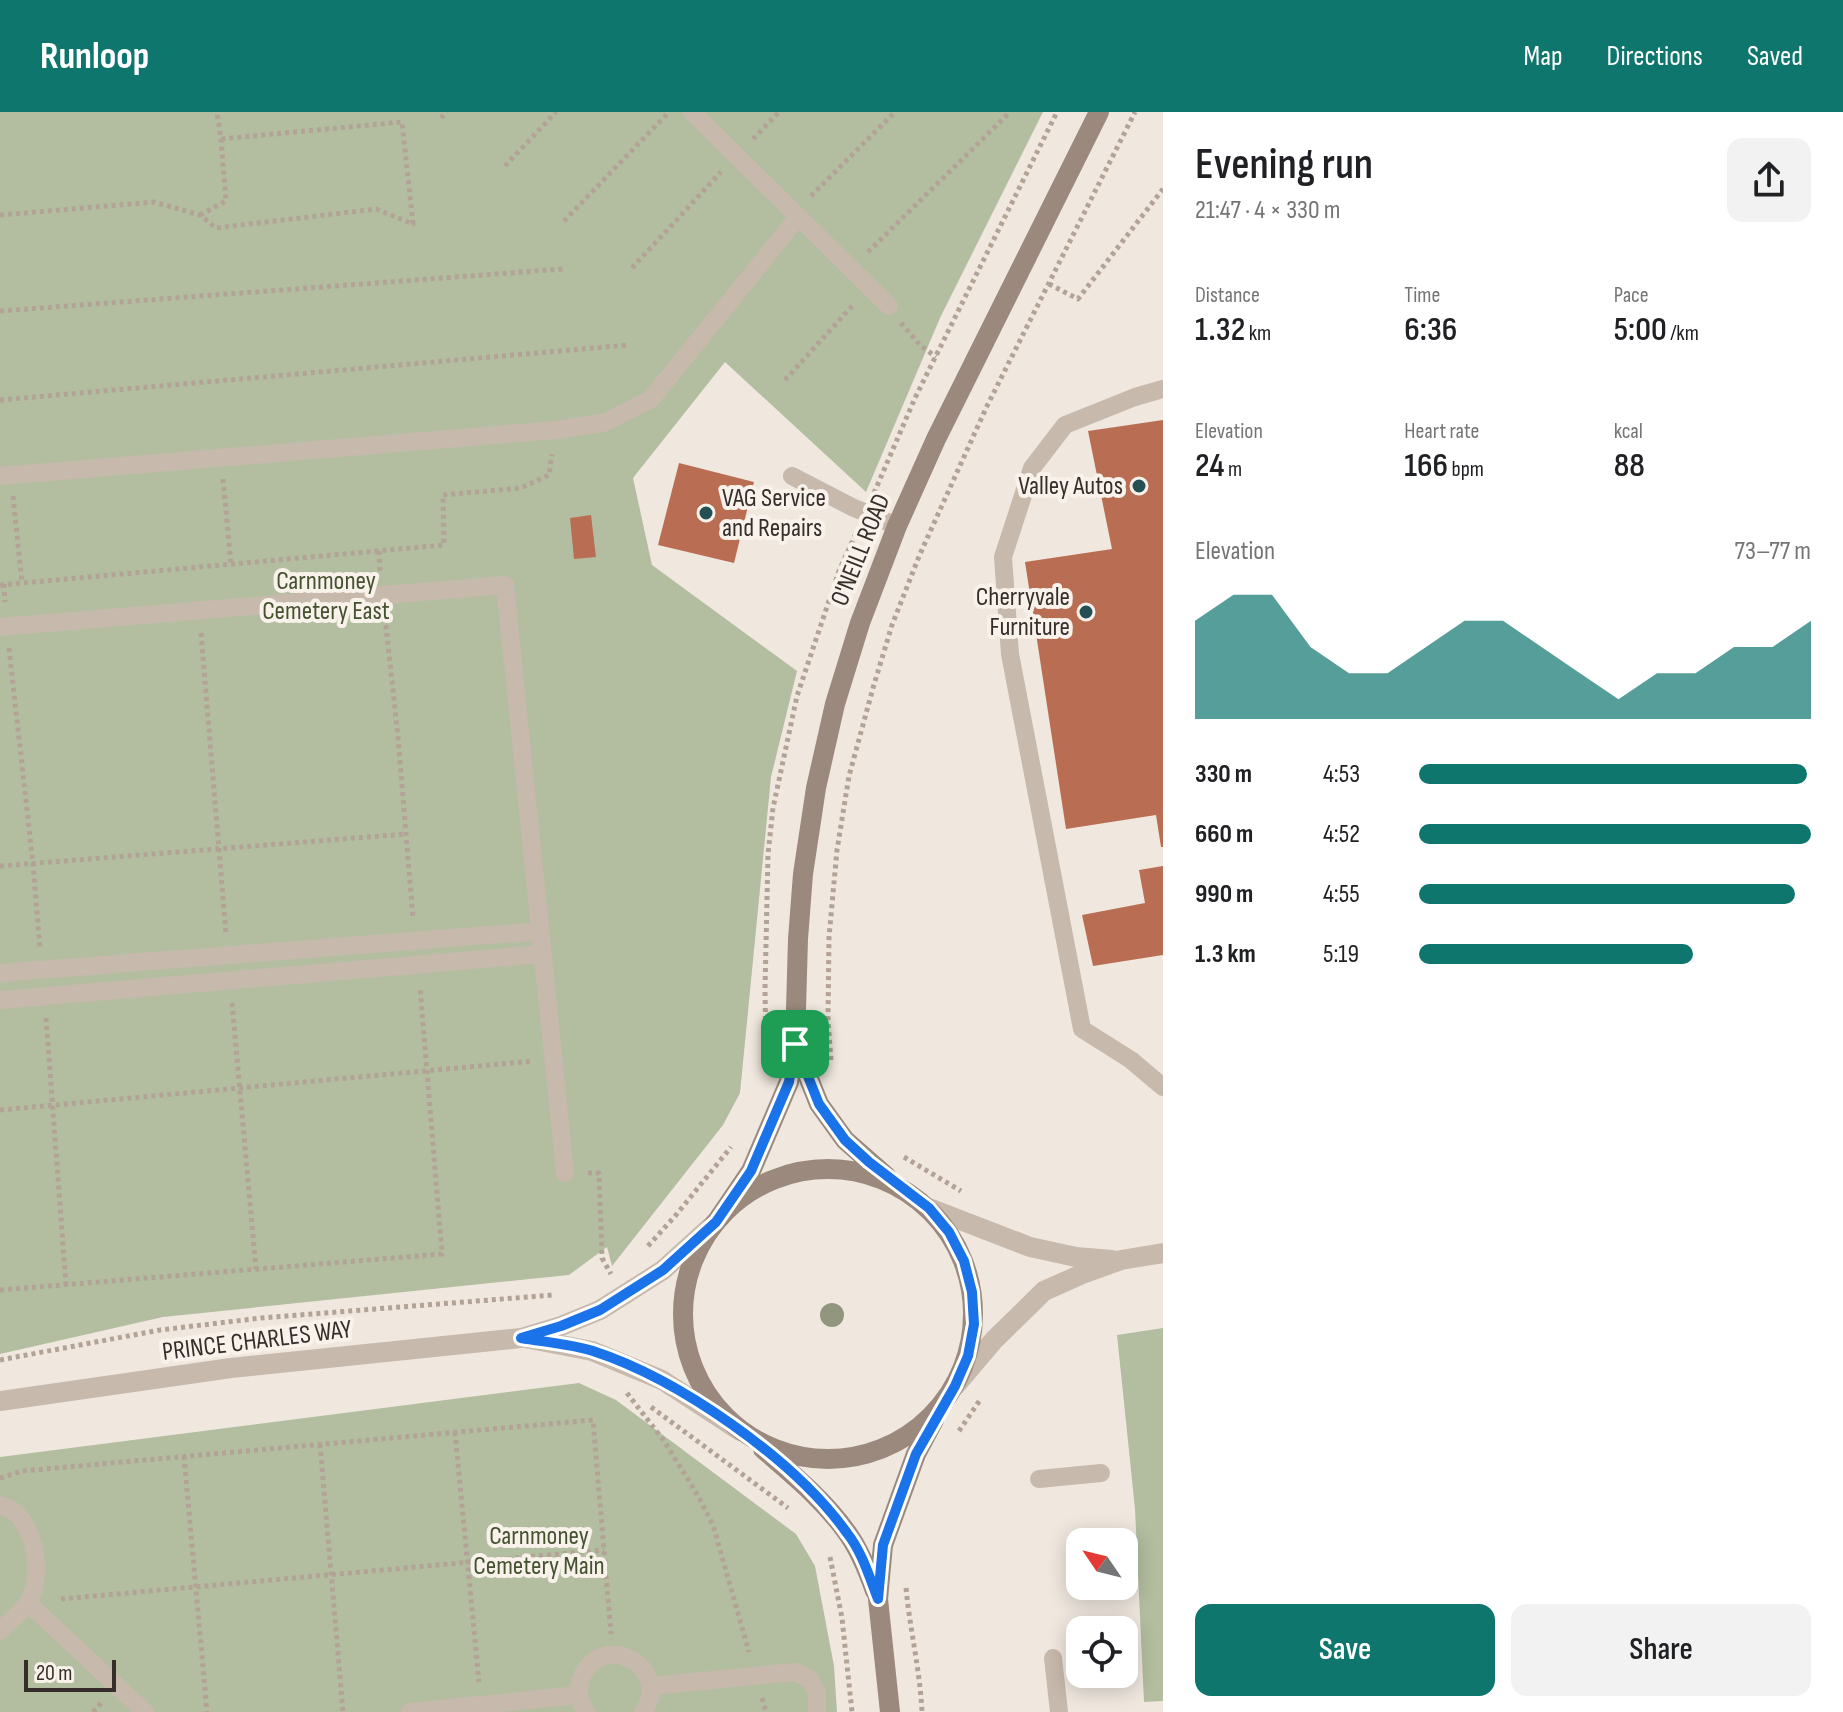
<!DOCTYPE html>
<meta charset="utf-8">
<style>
:root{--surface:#fff;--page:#f2f2f2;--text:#202124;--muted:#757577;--accent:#0f766e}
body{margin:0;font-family:"Sofia Sans Condensed",sans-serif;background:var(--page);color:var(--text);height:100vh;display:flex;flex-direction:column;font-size:30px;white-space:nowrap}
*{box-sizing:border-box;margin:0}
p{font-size:26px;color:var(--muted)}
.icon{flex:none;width:44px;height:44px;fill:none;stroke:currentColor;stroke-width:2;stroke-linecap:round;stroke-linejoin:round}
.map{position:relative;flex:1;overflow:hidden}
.drawer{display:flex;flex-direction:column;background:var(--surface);width:680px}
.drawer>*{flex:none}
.needle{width:52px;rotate:305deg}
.tools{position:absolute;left:1066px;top:1416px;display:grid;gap:16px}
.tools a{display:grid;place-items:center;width:72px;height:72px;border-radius:16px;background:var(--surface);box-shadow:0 4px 20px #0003;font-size:40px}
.scale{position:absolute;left:24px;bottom:20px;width:92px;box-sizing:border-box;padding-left:8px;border:4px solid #362e2a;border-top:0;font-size:22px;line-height:28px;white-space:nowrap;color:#362e2a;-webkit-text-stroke:6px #f8f2eb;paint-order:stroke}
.pin{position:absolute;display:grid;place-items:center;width:68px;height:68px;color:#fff;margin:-34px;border-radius:16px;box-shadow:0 4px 12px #0006}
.round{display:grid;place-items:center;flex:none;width:84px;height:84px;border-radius:16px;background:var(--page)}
.overview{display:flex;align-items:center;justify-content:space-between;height:136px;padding:0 32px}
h1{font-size:44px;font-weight:600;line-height:60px}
.metrics{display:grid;grid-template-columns:repeat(3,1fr);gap:12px;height:136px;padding:8px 32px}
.metrics div{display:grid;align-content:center}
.metrics b{font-size:34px;font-weight:600}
.metrics small{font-size:22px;font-weight:400}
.metrics p{font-size:22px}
.chart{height:224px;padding:16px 32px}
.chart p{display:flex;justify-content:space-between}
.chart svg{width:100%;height:144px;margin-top:8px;fill:var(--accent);opacity:.7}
.button{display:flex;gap:16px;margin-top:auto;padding:16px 32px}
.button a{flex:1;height:92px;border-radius:16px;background:var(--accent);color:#fff;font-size:32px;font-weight:600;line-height:92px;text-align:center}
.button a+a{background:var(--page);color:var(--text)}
ul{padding:0 32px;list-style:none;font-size:26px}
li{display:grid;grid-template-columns:128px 96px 1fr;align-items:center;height:60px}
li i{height:20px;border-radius:10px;background:var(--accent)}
header{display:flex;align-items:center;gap:48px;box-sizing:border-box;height:112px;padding:0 40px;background:var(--accent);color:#fff}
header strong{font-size:38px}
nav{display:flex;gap:44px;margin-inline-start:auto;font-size:28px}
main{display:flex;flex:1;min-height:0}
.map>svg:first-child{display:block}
.green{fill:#b3bea0}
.building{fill:#b96e53}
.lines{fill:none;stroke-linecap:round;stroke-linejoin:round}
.path{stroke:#b3a396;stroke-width:5;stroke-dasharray:4 4;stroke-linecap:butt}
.service{stroke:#c7b9ac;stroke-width:18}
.tertiary{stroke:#c7b9ac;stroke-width:20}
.secondary{stroke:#9b897d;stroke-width:20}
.tree{fill:#92967f}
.route-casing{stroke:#fff;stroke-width:16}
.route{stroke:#1a73e8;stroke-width:10}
.poi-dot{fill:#244f53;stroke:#f8f2eb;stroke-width:3}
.labels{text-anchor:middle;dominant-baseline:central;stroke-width:8;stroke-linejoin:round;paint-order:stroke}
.poi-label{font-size:26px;fill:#362e2a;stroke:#f8f2eb;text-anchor:end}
.street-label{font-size:26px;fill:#362e2a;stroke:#f8f2eb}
.park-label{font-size:26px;fill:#455230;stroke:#f8f2eb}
</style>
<header>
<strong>Runloop</strong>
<nav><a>Map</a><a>Directions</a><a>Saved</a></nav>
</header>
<main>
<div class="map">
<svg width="1163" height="1600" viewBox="0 0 1163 1600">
<rect width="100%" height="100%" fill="#f0e8df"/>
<g class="green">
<path d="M0,0H1043L940,206L866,380L725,250L633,366L652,453L797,559L771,665L740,981L723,1013L612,1154L607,1135L569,1163L163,1205L0,1242Z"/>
<path d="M1163,1216V1589L1144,1590L1135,1397L1117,1223Z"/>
<path d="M579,1271L616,1288L796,1422L815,1454L834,1554L837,1600H0V1345Z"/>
</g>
<g class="building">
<path d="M1163,308V735H1161L1156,703L1066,717L1025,450L1112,437L1088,319Z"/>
<path d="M679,351L754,370L734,451L658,433Z"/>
<path d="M591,403L596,445L574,447L570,406Z"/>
<path d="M1163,754V843L1093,854L1082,803L1145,791L1139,758Z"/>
</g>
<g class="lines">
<g class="path">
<path d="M441,6L447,0"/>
<path d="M753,27L779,0"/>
<path d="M505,54L556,0"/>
<path d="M811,84L895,0"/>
<path d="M0,103L154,90L200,103L216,116L376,97L413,112L402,10L221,27"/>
<path d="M200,103L226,89L221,27L217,0"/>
<path d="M564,109L668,1"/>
<path d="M868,140L1010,0"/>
<path d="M632,156L721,60"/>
<path d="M1049,172L1078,187L1163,77"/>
<path d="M0,199L563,157"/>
<path d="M901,211L920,233L936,245"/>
<path d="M785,268L854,192"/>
<path d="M0,288L628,233"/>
<path d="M223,367L231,452"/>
<path d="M874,381L915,286L1057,0"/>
<path d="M13,384L22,471"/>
<path d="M379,439L380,459"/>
<path d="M4,472L5,490"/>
<path d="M0,473L444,433L443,383L521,376L549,363L552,342"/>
<path d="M385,505L398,625L413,806"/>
<path d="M201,521L226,822"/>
<path d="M9,536L33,752L40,837"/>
<path d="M0,754L406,722"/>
<path d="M232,891L256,1157"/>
<path d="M46,906L66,1173"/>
<path d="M766,940L765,878L768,742L773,696L797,584L839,459L857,419"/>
<path d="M831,948L828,909L829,825L837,738L849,664L873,576L892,513L920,442L987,294L1135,0"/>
<path d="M0,998L533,949"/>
<path d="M904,1045L961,1079"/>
<path d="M588,1061H599L602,1146L611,1162"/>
<path d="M648,1134L676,1103L731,1035"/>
<path d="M0,1178L442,1142L420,875"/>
<path d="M0,1248L160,1218L261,1206L553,1183"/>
<path d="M627,1281L664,1329L697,1382L713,1413L749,1540"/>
<path d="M651,1295L788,1396"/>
<path d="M959,1319L980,1288"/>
<path d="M455,1320L479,1570"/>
<path d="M320,1332L343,1600"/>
<path d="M184,1344L207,1600"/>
<path d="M0,1366L22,1359L593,1308L611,1522"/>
<path d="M830,1445L842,1506L852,1600"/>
<path d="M906,1476C910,1518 920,1558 922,1600"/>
<path d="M61,1487L604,1438"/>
<path d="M762,1586L766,1600"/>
<path d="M93,1600L103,1589"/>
</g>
<g class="service">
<path d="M692,0L889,194"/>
<path d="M1163,277L1135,285L1065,313L1032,356L1003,445L1010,542L1082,917L1131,948L1163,975"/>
<path d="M0,364L556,318L606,310L651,287L798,105"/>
<path d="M792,364L852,395L897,414"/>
<path d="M0,515L505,473L565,1061"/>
<path d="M0,861L540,819"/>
<path d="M0,888L542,842"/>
<path d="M1039,1367L1101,1361"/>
<path d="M0,1393C4,1394 8,1396 12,1398C36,1415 44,1468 27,1492C20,1502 8,1510 0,1519"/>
<path d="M28,1491L145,1600"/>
<path d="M1053,1546L1059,1600"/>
<path d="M651,1574L795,1560L810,1567L817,1581V1600"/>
<path d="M410,1600L579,1583"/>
<path d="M586,1600C579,1589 577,1576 582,1564C604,1517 674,1557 643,1600"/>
</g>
<g class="tertiary">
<path d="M929,1096L1030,1135L1076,1145L1112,1148"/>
<path d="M525,1226L592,1239L662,1268L740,1319"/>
<path d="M955,1274L994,1228L1044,1179L1082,1162L1121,1148L1163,1141"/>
<path d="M0,1289L231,1256L521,1226L561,1214L600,1198L663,1158L716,1110"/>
</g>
<g class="secondary">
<path d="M795,932L819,992L845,1028L886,1064"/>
<circle cx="828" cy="1202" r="145"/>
<path d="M719,1106L751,1059L789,970L795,932L798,827L803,762L816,676L835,592L860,511L897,414L936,327L1099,0"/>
<path d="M763,1337C793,1363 825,1389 848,1422C860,1439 868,1459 875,1479"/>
<path d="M890,1600L878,1487L883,1433L916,1342L934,1308"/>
</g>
</g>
<circle class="tree" cx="832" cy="1203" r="12"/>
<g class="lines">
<defs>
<path id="route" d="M795,932L819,992L845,1028L869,1050L929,1096L949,1120L964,1149L972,1180L974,1212L968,1244L955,1274L916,1342L883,1433L878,1487C869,1464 862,1440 847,1421C794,1347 679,1267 593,1239C570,1232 545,1230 521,1226L561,1214L600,1198L663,1158L716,1110L751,1059L789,970Z"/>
</defs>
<use href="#route" class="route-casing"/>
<use href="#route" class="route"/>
</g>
<g class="poi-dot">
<circle cx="1139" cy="374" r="8"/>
<circle cx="706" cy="401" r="8"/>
<circle cx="1086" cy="500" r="8"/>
</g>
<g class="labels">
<g class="poi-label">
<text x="1123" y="374">Valley Autos</text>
<text x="722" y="386" text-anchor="start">VAG Service<tspan x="722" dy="30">and Repairs</tspan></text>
<text x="1070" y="485">Cherryvale<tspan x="1070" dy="30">Furniture</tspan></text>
</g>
<g class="street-label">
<text transform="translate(861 438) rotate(-68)">O'NEILL ROAD</text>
<text transform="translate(257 1229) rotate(-7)">PRINCE CHARLES WAY</text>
</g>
<g class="park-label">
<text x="326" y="469">Carnmoney<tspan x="326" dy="30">Cemetery East</tspan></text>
<text x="539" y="1424">Carnmoney<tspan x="539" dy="30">Cemetery Main</tspan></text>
</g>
</g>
</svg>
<div class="tools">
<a><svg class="needle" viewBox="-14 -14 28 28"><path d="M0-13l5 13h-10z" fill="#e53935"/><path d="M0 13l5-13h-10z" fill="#757577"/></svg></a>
<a><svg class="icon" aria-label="locate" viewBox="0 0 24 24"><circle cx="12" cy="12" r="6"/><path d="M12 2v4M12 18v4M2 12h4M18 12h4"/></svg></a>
</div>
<div class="scale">20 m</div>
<div class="pin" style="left:795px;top:932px;background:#1e9e55"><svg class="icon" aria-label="arrive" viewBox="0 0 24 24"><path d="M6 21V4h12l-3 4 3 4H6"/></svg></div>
</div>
<section class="drawer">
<div class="overview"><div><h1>Evening run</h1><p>21:47 · 4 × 330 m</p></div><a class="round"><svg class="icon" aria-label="share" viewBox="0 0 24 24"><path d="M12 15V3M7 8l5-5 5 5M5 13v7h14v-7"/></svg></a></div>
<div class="metrics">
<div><p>Distance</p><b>1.32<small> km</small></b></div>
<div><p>Time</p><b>6:36</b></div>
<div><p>Pace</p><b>5:00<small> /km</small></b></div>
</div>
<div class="metrics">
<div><p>Elevation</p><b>24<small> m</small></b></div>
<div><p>Heart rate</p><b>166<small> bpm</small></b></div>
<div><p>kcal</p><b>88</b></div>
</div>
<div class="chart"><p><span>Elevation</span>73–77 m</p>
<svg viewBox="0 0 160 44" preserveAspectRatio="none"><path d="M0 44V14L10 6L20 6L30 22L40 30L50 30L60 22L70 14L80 14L90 22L100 30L110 38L120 30L130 30L140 22L150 22L160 14V44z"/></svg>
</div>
<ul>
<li><b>330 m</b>4:53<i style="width:99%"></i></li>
<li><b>660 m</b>4:52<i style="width:100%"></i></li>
<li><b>990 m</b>4:55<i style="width:96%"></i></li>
<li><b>1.3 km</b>5:19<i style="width:70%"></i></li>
</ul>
<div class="button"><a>Save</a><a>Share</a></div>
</section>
</main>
